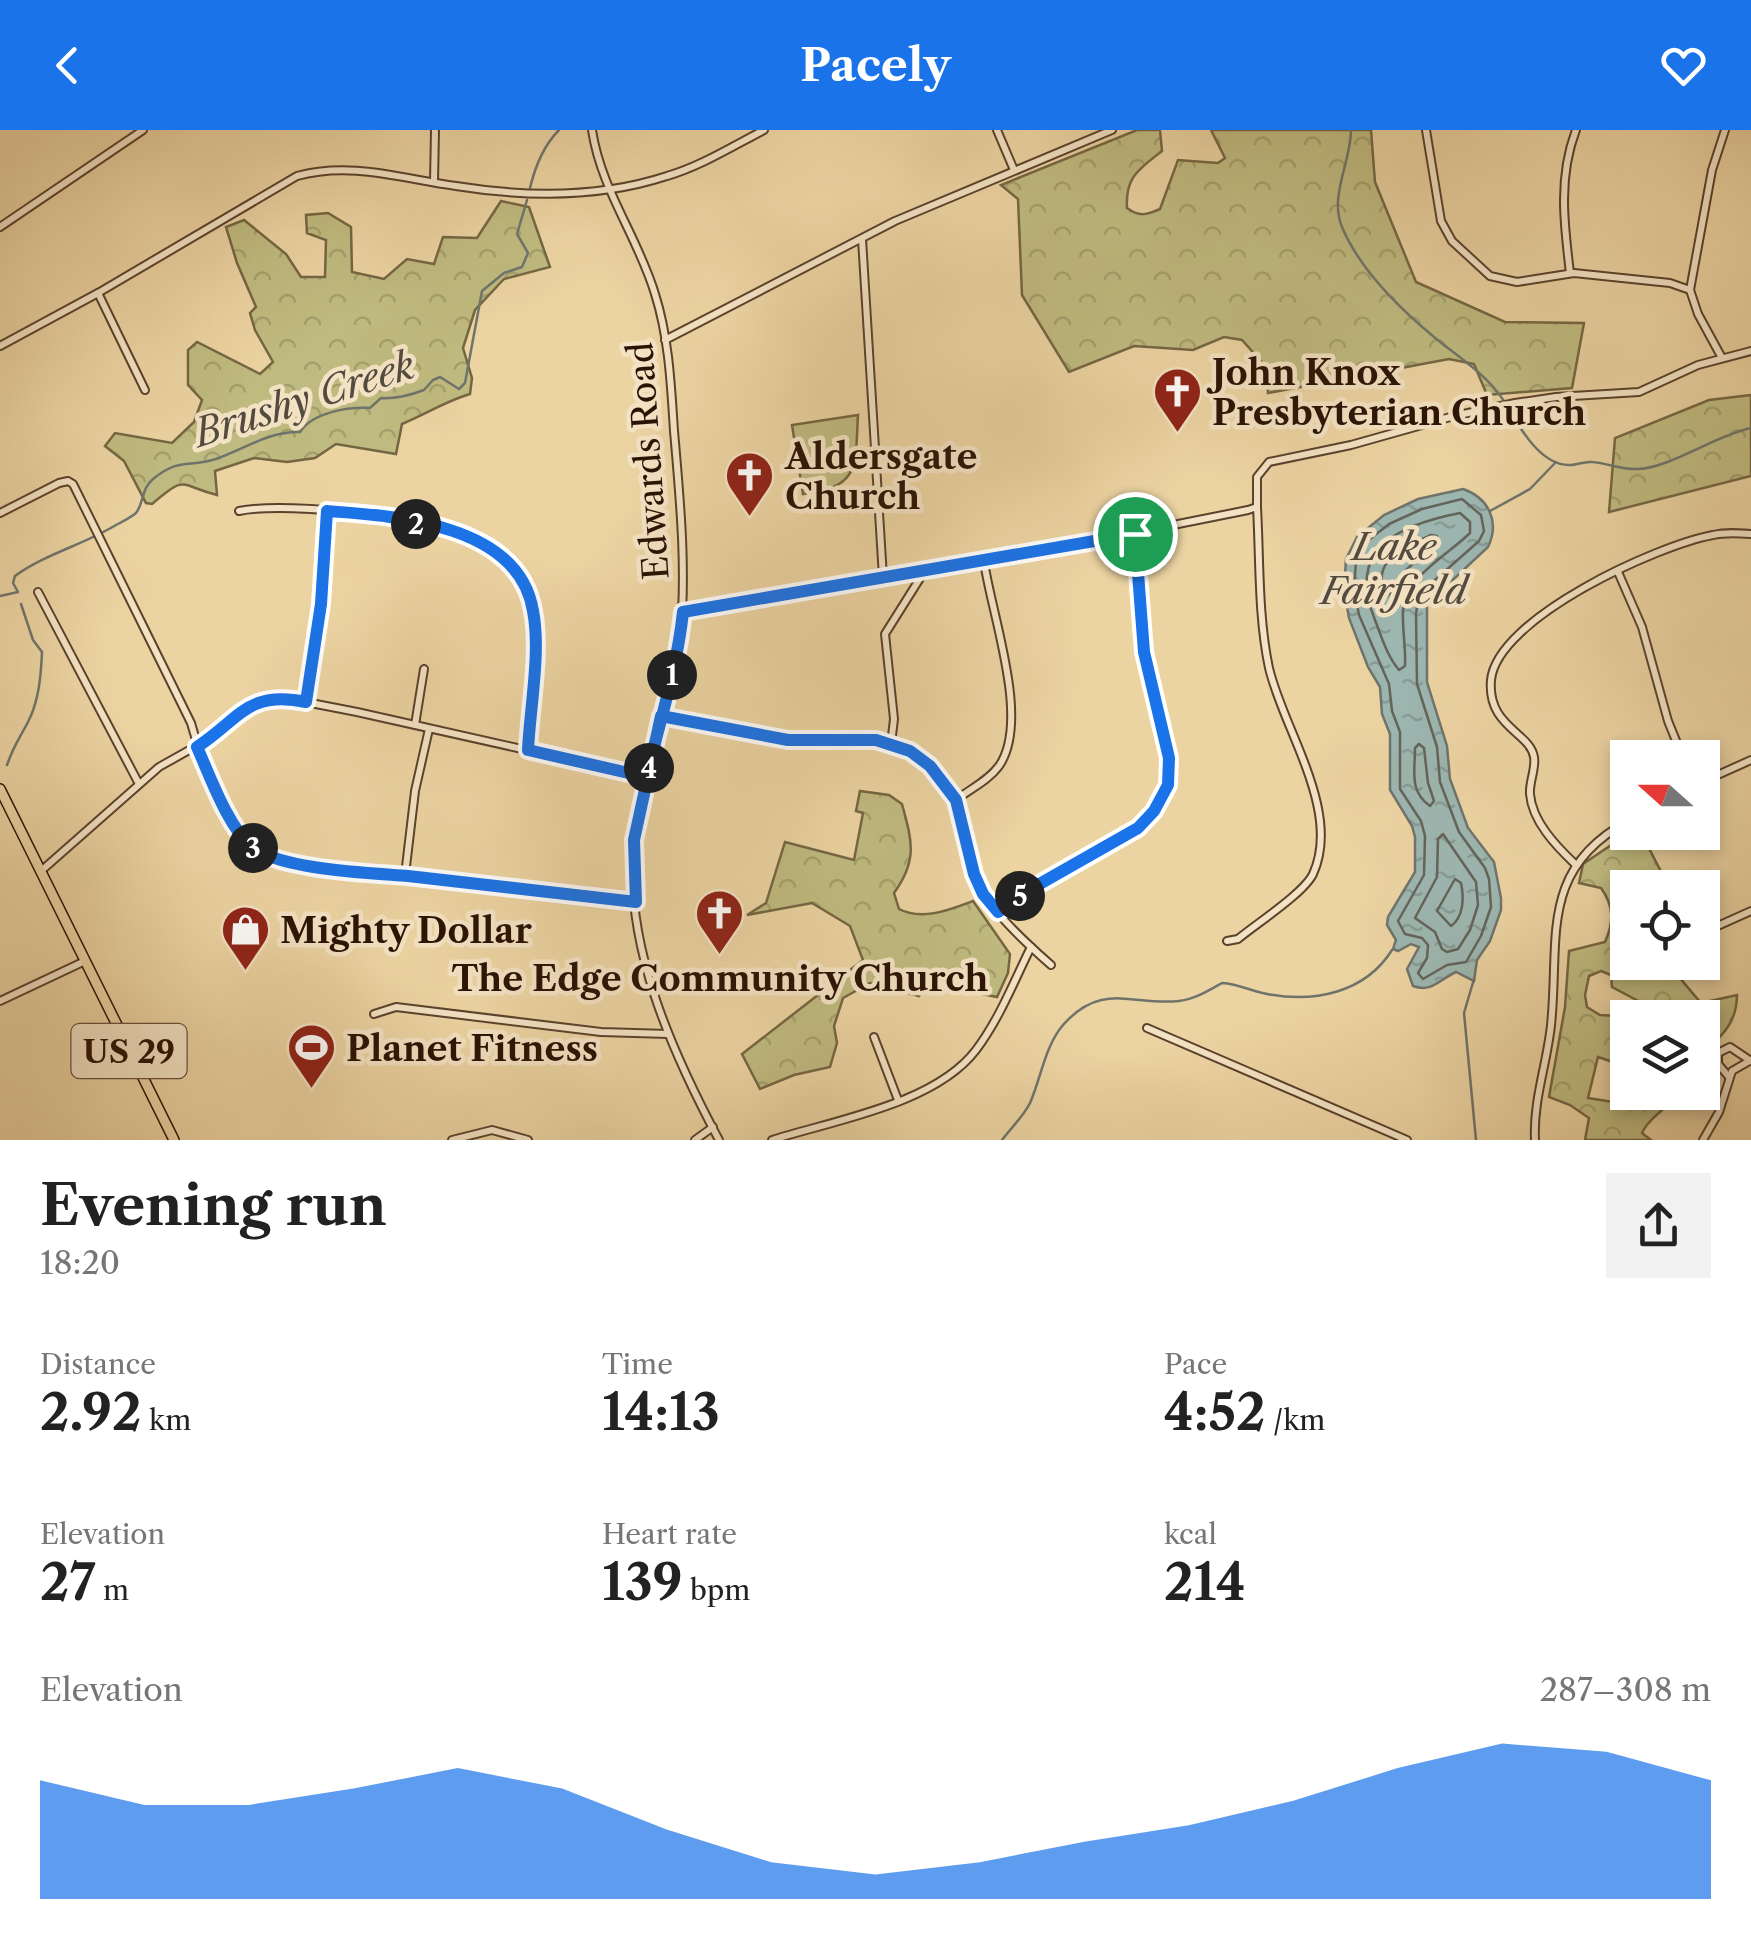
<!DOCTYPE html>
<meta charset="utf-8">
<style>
:root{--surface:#fff;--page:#f2f2f2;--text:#222;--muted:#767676;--accent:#1a73e8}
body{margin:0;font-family:"Libre Caslon Text",serif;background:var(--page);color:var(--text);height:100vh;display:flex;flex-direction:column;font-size:38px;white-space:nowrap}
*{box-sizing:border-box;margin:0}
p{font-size:32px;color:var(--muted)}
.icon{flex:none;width:55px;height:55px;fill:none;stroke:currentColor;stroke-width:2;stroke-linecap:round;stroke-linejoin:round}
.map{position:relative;height:1010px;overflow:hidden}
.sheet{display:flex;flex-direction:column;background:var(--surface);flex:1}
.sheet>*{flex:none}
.needle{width:65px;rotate:291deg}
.buttons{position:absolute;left:1610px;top:610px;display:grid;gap:20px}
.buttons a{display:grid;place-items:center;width:110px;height:110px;border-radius:0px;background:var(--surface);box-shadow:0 5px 15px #0003;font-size:50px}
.pin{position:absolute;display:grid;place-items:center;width:85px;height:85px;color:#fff;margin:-42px;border:5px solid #fff;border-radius:50%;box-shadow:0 2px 10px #0007}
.km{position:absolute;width:50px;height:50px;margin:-25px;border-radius:50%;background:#222;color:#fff;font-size:28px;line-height:50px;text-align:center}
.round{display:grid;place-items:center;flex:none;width:105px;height:105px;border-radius:0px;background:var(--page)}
.headline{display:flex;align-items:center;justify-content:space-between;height:170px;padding:0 40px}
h1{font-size:55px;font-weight:800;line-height:75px}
.figures{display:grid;grid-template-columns:repeat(3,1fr);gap:15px;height:170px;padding:10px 40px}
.figures div{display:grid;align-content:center}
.figures b{font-size:50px;font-weight:800}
.figures small{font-size:28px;font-weight:400}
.figures p{font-size:28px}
.chart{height:280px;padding:20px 40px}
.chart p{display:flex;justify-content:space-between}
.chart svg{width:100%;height:180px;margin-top:10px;fill:var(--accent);opacity:.7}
header{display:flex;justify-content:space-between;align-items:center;height:130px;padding:0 40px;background:var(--accent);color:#fff;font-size:45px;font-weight:800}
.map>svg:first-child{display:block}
.grass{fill:#bfba7f;stroke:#756642;stroke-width:2.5}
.forest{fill:url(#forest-crowns);stroke:#756642;stroke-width:2.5;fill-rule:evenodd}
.water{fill:url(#water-ripples);stroke:#6f746b;stroke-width:2.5}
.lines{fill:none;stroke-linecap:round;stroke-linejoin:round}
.shore{stroke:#64645a;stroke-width:2.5}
.stream{stroke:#6f746b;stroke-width:2.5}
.minor-casing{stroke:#5b422c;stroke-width:10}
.major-casing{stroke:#2b1204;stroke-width:12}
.minor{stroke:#f3e2c3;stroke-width:6}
.major{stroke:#ecd3a2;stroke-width:9}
.route-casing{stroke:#fff;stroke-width:20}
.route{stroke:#1a73e8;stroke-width:12}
.labels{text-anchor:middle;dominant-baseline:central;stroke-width:9;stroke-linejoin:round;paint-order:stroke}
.shield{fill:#f3e2c3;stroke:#67503d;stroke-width:2.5}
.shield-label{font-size:32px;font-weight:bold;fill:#2b1204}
.poi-label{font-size:35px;font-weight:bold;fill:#2b1204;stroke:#f3e2c3;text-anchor:start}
.street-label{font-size:35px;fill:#2b1204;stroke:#f3e2c3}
.water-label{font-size:38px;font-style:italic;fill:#534b40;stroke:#f3e2c3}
</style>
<header><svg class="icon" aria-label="back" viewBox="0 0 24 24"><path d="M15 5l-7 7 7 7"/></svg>Pacely<svg class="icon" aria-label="heart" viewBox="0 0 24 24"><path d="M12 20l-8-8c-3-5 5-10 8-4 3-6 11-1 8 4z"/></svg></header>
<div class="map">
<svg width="1751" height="1010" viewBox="0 0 1751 1010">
<defs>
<pattern id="forest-crowns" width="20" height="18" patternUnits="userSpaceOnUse" patternTransform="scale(2.5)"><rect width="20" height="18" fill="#bfba7f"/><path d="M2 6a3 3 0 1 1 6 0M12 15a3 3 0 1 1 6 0" fill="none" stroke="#a49f6c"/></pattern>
<pattern id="water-ripples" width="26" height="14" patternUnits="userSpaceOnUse" patternTransform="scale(2.5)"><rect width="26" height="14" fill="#9cb6b0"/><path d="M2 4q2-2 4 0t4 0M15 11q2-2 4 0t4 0" fill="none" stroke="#879b96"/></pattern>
</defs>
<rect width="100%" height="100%" fill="#ecd3a2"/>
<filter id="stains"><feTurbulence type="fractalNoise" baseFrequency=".002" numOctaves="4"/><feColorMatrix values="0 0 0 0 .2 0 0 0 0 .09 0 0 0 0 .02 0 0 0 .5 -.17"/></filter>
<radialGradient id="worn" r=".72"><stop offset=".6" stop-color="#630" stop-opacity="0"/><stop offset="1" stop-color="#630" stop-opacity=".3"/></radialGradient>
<path class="grass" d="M858,285C855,336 861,357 803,364L792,295Z"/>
<g class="forest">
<path d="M1137,0H1160L1162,21C1139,39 1125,47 1127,78C1139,87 1147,85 1160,79L1178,30L1218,33L1225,28L1211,0H1371L1375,52L1416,152L1505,192L1584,193L1572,258L1487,265L1474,234L1449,229L1268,263L1267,238L1242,210L1224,207L1193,220L1134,216L1069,242L1022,165L1018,69L1001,55Z"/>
<path d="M501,71L529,77L550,137L504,149L475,180L463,218L472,248L470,264C446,271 426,284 402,294L396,324L336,314L315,328L287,332L254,328L215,341L217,365C178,355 187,344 152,374L146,373L124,331L105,316L115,303L172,313L194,292L202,270L188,255V220L197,212L260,244L273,232L255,200L250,183L256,177L237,133L226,97L244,90L286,124L301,147H325L326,110L307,103L306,85L328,83L351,97L352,142L384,149L407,129L434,134L443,107L477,108Z"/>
<path d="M1751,265V346L1609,382L1615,308L1709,270Z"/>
<path d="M860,661L889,665L902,674C912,711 918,730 894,763L899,779C922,791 949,780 973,771L1010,824L1008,843L997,867L957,859L937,842L919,866L870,853L843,868L834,896L837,913L830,937L794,945L760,959L742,924L863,830L850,796L812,773L747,785L766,773L785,712L854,730L863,683L856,681Z"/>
<path d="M1629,703H1641L1669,757L1628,758V832L1661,833L1666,847H1679L1701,873L1737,865C1737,888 1726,903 1709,917L1703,915L1702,888H1628L1627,937L1598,927L1588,968L1613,972L1622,964L1627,945L1628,962L1674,963C1669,980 1649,986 1642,1003L1651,1010H1585L1589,988L1570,975L1549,967L1565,877L1569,821L1605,812C1614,792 1614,776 1601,758L1579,753L1583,734ZM1601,841L1611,845L1612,857L1642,873L1634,887L1600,885L1587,877L1585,865L1589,846Z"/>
</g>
<path class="water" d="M1463,359C1489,368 1500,392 1488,417L1427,474V552L1447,616L1450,649L1468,698L1494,732L1501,768V780L1490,811L1477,830L1474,851L1456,842C1440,849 1432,863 1413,856L1407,839L1419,817L1411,814L1398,821L1393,819L1396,810L1387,795L1388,787L1415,742V707L1412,696L1390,660V604L1382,584L1380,557L1368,537L1349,488L1344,461L1346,429L1357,407L1384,385L1418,369Z"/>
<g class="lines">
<g class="shore">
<path d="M1462,369L1481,385L1484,401L1479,411L1426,458L1418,470L1416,484L1417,554L1437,617L1440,652L1459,702L1485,738L1489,749L1491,777L1481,806L1466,832L1447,835L1423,849L1418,843L1427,828L1428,815L1422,808L1405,804L1398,791L1424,745L1425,706L1421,691L1400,659V602L1392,581L1389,554L1359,485L1354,459L1356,432L1365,413L1389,394L1422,379Z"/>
<path d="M1460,383L1470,392V403C1448,425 1407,445 1403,480C1402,498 1406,517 1405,536L1399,540C1387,526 1382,508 1375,490C1345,418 1399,395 1460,383Z"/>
<path d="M1431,405L1437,406V412L1406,440L1391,464H1384C1372,429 1404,417 1431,405Z"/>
<path d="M1419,614L1424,618L1428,653L1434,671L1430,676C1409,661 1415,642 1415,618Z"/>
<path d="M1443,704L1476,752L1478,775L1470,800L1458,819L1447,822L1442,819L1435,802L1415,788L1437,747L1438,709Z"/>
<path d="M1455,749L1461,753C1464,767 1464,787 1451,796L1437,781Z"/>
</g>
<g class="stream">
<path d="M1351,0C1351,32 1329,66 1342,97C1360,140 1399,178 1434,207C1463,231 1492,247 1510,281C1521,300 1542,336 1570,335C1577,335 1584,331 1592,332C1607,333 1622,340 1637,339C1668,339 1716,305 1751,298"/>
<path d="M530,58C535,37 543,16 559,0"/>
<path d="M1490,381L1530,359L1556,332"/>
<path d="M0,466L18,462L13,453L15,446C45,424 83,415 116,395C122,392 131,387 136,383C144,373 141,359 153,349C180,327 188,338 216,329C245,319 269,301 300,302C313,282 348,277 370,278L381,268C395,269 411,265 424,260L433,250L440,247L459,259L465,253L482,161L504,143L522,137L528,123L517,104L527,70"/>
<path d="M7,635C13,617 19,609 28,592C39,571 41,545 42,522L33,510L21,474"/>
<path d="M1474,849L1464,883L1476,1010"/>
<path d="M1002,1010C1011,998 1023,987 1030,973C1041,948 1045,916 1063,895C1102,851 1133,876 1179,871C1195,869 1208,861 1222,853C1238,854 1252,861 1267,864C1314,873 1365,863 1392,820"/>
</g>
<defs>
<g id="minor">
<path d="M592,0C601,60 638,107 655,164C669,208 671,256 674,301C680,370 687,440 680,509C666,576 640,643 634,711C623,814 672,922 719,1010"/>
<path d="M997,0L1014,40"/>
<path d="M1426,0L1441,91L1452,111L1490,146L1517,152L1574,143L1670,153L1690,160"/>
<path d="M434,52L435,0"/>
<path d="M0,97L143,0"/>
<path d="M862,109L883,447"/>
<path d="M1570,143C1564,94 1558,47 1576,0"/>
<path d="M98,163L145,260"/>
<path d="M665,210L895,91L1112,0"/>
<path d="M0,216L98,163L297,46C351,31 403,49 456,56C525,67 600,68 667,46C701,36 733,16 764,0"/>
<path d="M1722,228L1698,184L1690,160L1712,40L1725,0"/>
<path d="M239,381C290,371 443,388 487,415C509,428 525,449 532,474C542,511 530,580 528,619"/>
<path d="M0,383L59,353L68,351L73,354L191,593C200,627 224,693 251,716C281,741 376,743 415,747C489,755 562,764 635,772"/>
<path d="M1618,442L1642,497L1668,591L1683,628"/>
<path d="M38,462L139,654"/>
<path d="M683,482L1088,412L1248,380L1257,377V347L1269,332L1351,315L1454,286L1515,273L1556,267L1639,262L1698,235L1751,221"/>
<path d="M306,572L321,473L327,381"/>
<path d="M661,586C704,593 746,604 788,610C806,612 824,609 842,608C887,606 935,624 955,669C964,687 963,709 969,728C981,773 1017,805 1051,835"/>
<path d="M415,595L424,539"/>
<path d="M891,614L894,589L885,504L924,442"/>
<path d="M1702,652L1751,630"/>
<path d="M956,670C970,659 988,651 999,636C1031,590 991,484 984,431"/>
<path d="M1575,734C1556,716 1532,691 1530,664C1529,652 1536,639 1534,627C1530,602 1487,597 1491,550C1497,488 1658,415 1713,405C1725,402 1738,403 1751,404"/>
<path d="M41,741L159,637L207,610L247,577L266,569L285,568L357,582L647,647"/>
<path d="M405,745L415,661L429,599"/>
<path d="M998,782L1036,755L1138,698L1155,681L1168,655L1169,628L1144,522L1135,404"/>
<path d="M1702,803L1751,781"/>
<path d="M1227,811L1238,809C1256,794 1304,763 1313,744C1342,681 1283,599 1269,538C1258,486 1260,431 1257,377"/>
<path d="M0,871L85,831"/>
<path d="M374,884L396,877L601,902L668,904"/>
<path d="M1147,898L1407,1010"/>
<path d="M874,907L898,970"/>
<path d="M1729,947L1718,934V923L1730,917L1751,931"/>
<path d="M452,1010L492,1000L528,1010"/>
<path d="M695,1010L713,997"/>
<path d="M772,1010C835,990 935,974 976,920C1000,888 1014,851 1031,817"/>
<path d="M1535,1010C1533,970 1547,934 1551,895C1560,809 1538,740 1628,691"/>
<path d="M1703,1010L1719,982L1732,941L1751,930"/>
</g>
<path id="major" d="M0,659L174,1010"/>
</defs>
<use href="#minor" class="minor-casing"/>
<use href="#major" class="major-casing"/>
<use href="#minor" class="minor"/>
<use href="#major" class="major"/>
</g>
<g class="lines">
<defs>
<path id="route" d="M1135,404L683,482C677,538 660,592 646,647L528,620C530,577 541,522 533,481C519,394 397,386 327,381L321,474L306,572C247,560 240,589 197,617C210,646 228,697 252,717C281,740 371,743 408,746C484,754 560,763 636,772L634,710L661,586L788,610H876L910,621L930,636L956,670L974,744L983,764L998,782L1036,756L1138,698L1154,681L1168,655L1169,628L1144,522L1135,404"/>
</defs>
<use href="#route" class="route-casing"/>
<use href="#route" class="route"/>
</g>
<defs>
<symbol id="church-pin" viewBox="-11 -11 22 30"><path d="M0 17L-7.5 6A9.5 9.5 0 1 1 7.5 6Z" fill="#8f2418" stroke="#f3e2c3"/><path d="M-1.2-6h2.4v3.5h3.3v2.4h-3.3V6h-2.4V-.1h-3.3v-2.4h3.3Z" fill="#fff"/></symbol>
<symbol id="shop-pin" viewBox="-11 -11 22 30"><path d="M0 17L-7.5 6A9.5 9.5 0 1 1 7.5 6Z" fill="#8f2418" stroke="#f3e2c3"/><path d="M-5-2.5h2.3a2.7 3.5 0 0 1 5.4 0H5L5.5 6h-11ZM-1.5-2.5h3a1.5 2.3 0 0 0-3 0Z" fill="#fff"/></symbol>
<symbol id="stadium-pin" viewBox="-11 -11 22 30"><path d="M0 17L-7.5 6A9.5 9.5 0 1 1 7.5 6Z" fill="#8f2418" stroke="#f3e2c3"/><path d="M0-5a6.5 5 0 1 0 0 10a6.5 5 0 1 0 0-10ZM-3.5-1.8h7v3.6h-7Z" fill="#fff"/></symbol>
</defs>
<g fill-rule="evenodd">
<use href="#church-pin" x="1150" y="234" width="55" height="75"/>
<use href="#church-pin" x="722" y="318" width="55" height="75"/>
<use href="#church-pin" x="692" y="756" width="55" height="75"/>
<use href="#shop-pin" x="218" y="772" width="55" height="75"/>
<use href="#stadium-pin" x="284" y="890" width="55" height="75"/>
</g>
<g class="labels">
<rect class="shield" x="71.5" y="894" width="115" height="54" rx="8"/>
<g class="shield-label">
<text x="129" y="921">US 29</text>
</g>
<g class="poi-label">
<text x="1212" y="242">John Knox<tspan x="1212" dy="40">Presbyterian Church</tspan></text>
<text x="785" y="326">Aldersgate<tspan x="785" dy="40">Church</tspan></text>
<text x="280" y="800">Mighty Dollar</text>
<text x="720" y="848" text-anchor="middle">The Edge Community Church</text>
<text x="346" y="918">Planet Fitness</text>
</g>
<g class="street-label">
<text transform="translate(648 331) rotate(-94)">Edwards Road</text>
</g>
<g class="water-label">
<text transform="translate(304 269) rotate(-18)">Brushy Creek</text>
<text x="1394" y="416">Lake<tspan x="1394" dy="44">Fairfield</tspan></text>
</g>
</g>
<rect width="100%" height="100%" filter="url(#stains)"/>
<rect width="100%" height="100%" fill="url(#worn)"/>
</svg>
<div class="buttons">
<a><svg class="needle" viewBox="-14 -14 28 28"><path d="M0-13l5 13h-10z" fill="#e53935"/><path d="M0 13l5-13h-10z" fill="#767676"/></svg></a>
<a><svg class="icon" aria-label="locate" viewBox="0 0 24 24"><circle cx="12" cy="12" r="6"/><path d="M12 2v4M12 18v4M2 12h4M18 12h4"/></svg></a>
<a><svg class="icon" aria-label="layers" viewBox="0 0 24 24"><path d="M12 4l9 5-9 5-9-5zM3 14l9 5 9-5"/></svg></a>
</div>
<div class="pin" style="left:1135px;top:404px;background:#1e9e55"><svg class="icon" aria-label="arrive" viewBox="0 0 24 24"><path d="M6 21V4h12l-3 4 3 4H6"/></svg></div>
<b class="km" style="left:672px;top:545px">1</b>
<b class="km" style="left:416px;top:394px">2</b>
<b class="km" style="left:253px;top:718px">3</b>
<b class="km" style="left:649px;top:638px">4</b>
<b class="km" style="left:1020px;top:766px">5</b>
</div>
<section class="sheet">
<div class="headline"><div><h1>Evening run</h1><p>18:20</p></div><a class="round"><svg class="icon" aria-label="share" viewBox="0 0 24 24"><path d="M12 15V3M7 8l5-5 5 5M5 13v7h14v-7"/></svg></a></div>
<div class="figures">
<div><p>Distance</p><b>2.92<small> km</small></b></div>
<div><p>Time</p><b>14:13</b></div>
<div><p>Pace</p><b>4:52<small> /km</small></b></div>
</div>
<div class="figures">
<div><p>Elevation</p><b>27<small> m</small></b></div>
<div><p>Heart rate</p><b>139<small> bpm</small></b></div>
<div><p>kcal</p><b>214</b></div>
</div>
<div class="chart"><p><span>Elevation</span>287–308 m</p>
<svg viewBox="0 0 160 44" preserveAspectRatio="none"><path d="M0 44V15L10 21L20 21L30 17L40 12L50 17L60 27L70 35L80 38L90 35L100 30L110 26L120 20L130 12L140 6L150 8L160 15V44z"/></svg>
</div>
</section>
